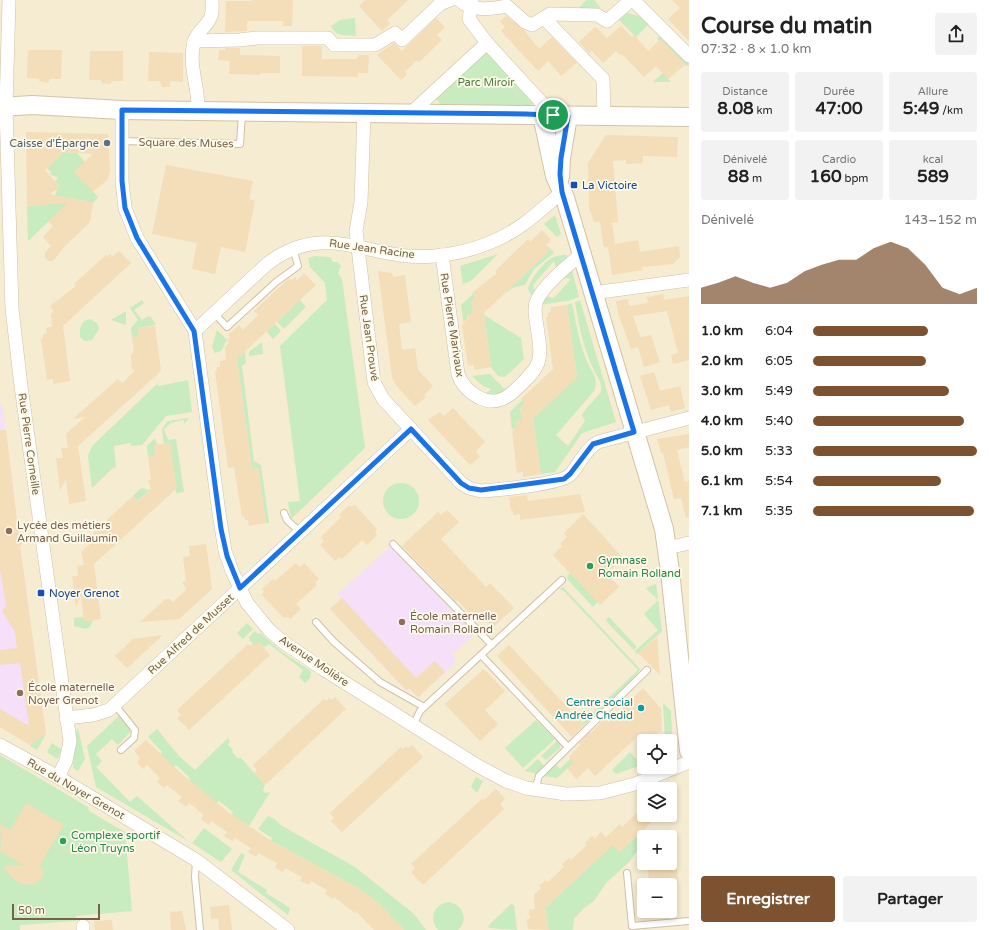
<!DOCTYPE html>
<html lang="fr">
<meta charset="utf-8">
<style>
:root{--surface:#fff;--page:#f2f2f2;--text:#222;--muted:#767676;--accent:#7d5231}
body{margin:0;font-family:"Varela Round",sans-serif;background:var(--page);color:var(--text);height:100vh;display:flex;flex-direction:column;font-size:15px;white-space:nowrap}
*{box-sizing:border-box;margin:0}
p{font-size:13px;color:var(--muted)}
.icon{flex:none;width:22px;height:22px;fill:none;stroke:currentColor;stroke-width:2;stroke-linecap:round;stroke-linejoin:round}
.map{position:relative;flex:1;overflow:hidden}
.drawer{display:flex;flex-direction:column;background:var(--surface);width:300px}
.drawer>*{flex:none}
.buttons{position:absolute;left:637px;top:734px;display:grid;gap:8px}
.buttons a{display:grid;place-items:center;width:40px;height:40px;border-radius:4px;background:var(--surface);box-shadow:0 2px 6px #0003;font-size:20px}
.scale{position:absolute;left:12px;bottom:10px;width:88px;box-sizing:border-box;padding-left:4px;border:2px solid #766248;border-top:0;font-size:11px;line-height:14px;white-space:nowrap;color:#766248;-webkit-text-stroke:3px #fffbea;paint-order:stroke}
.pin{position:absolute;display:grid;place-items:center;width:34px;height:34px;color:#fff;margin:-17px;border:2px solid #fff;border-radius:50%;box-shadow:0 1px 4px #0007}
.round{display:grid;place-items:center;flex:none;width:42px;height:42px;border-radius:4px;background:var(--page)}
.summary{display:flex;align-items:center;justify-content:space-between;height:68px;padding:0 12px}
h1{font-size:22px;font-weight:700;line-height:30px}
.metrics{display:grid;grid-template-columns:repeat(3,1fr);gap:6px;height:68px;padding:4px 12px}
.metrics div{display:grid;align-content:center;border-radius:4px;background:var(--page);text-align:center}
.metrics b{font-size:17px;font-weight:700}
.metrics small{font-size:11px;font-weight:400}
.metrics p{font-size:11px}
.chart{height:112px;padding:8px 12px}
.chart p{display:flex;justify-content:space-between}
.chart svg{width:100%;height:72px;margin-top:4px;fill:var(--accent);opacity:.7}
.cta{display:flex;gap:8px;margin-top:auto;padding:8px 12px}
.cta a{flex:1;height:46px;border-radius:4px;background:var(--accent);color:#fff;font-size:16px;font-weight:700;line-height:46px;text-align:center}
.cta a+a{background:var(--page);color:var(--text)}
ul{padding:0 12px;list-style:none;font-size:13px}
li{display:grid;grid-template-columns:64px 48px 1fr;align-items:center;height:30px}
li i{height:10px;border-radius:5px;background:var(--accent)}
main{display:flex;flex:1;min-height:0}
.map>svg:first-child{display:block}
.residential{fill:#f5ecd1;fill-rule:evenodd}
.education{fill:#f5dff9}
.green{fill:#c8ebc0}
.building{fill:#f4ddb9}
.lines{fill:none;stroke-linecap:round;stroke-linejoin:round}
.lane-casing{stroke:#cfc1a9;stroke-width:8}
.street-casing{stroke:#cfc1a9;stroke-width:14}
.secondary-casing{stroke:#d2c3a6;stroke-width:20}
.lane{stroke:#fff;stroke-width:6}
.street{stroke:#fff;stroke-width:13}
.secondary{stroke:#fff;stroke-width:18}
.route-casing{stroke:#fff;stroke-width:8}
.route{stroke:#1a73e8;stroke-width:5}
.service-dot{fill:#5c6f8a;stroke:#fffbea;stroke-width:1.5}
.transit-dot{fill:#1a4fb4;stroke:#fffbea;stroke-width:1.5}
.education-dot{fill:#8d6e63;stroke:#fffbea;stroke-width:1.5}
.leisure-dot{fill:#2e9e5b;stroke:#fffbea;stroke-width:1.5}
.culture-dot{fill:#0f9aa8;stroke:#fffbea;stroke-width:1.5}
.labels{text-anchor:middle;dominant-baseline:central;stroke-width:3.5;stroke-linejoin:round;paint-order:stroke}
.park-label{font-size:11px;fill:#447c3f;stroke:#fffbea}
.service-label{font-size:11px;fill:#4e5e75;stroke:#fffbea;text-anchor:end}
.street-label{font-size:11px;fill:#766248;stroke:#fffbea}
.transit-label{font-size:11px;fill:#164399;stroke:#fffbea;text-anchor:start}
.education-label{font-size:11px;fill:#785e54;stroke:#fffbea;text-anchor:start}
.leisure-label{font-size:11px;fill:#27864d;stroke:#fffbea;text-anchor:start}
.culture-label{font-size:11px;fill:#0d838f;stroke:#fffbea;text-anchor:end}
</style>
<main>
<div class="map">
<svg width="689" height="930" viewBox="0 0 689 930">
<rect width="100%" height="100%" fill="#fdf9e3"/>
<path class="residential" d="M0,0H689V930H0ZM644,741H670V767H644ZM644,789H670V815H644ZM644,837H670V863H644ZM644,885H670V911H644Z"/>
<g class="education">
<path d="M0,404L3,408L19,537L24,541L20,546L46,734L30,745L0,727Z"/>
<path d="M391,546L474,634L452,655L457,661L418,697L410,688L407,690L405,689L330,609L342,598L337,595Z"/>
</g>
<g class="green">
<path d="M586,0H594L601,8L577,10Z"/>
<path d="M624,12L642,17L649,24L636,37L618,19Z"/>
<path d="M355,18L356,36C344,35 336,37 331,26L340,20Z"/>
<path d="M662,34L689,60V66L685,65L661,39L659,41L657,39Z"/>
<path d="M488,49L535,102L530,106H443L434,97Z"/>
<path d="M663,73L671,82H653Z"/>
<path d="M64,152L77,153L85,162L74,172L98,197L93,203L70,198L69,202L28,241L27,206L45,205L54,200L57,189L60,187L55,181L58,178L50,174L51,172L47,168Z"/>
<path d="M555,215L561,234L557,237L544,224Z"/>
<path d="M551,249L554,253L534,269L525,285L515,287L505,293Z"/>
<path d="M498,254L471,281L463,284L460,266Z"/>
<path d="M567,255L568,260L557,271L554,261L533,285L536,294L531,295L528,289C531,278 546,258 557,256C560,255 564,255 567,255Z"/>
<path d="M315,256L330,257L333,262H337L341,266L338,273L342,279L365,448L291,519L288,502L300,501L280,346L327,300L325,283L310,267L308,258Z"/>
<path d="M571,267L579,297L567,301L539,305L544,296L554,298L571,279L561,277Z"/>
<path d="M473,294L476,297L471,301L473,314L467,315V320H464V325L461,305Z"/>
<path d="M142,300L144,303L134,310L142,320L149,316L151,317L156,325L138,328L139,336L132,338L131,328L138,320L130,308Z"/>
<path d="M300,300L306,307L284,329L277,322Z"/>
<path d="M580,300L616,422L582,433L555,472L541,474L533,419L577,377L567,305L572,303C577,328 580,351 593,373C596,379 597,385 594,391L556,435L568,446L585,421L582,415C586,406 599,397 601,391C603,383 596,375 593,368C583,347 579,325 575,302Z"/>
<path d="M126,311V325L111,320Z"/>
<path d="M484,315L521,338L524,359L505,377L498,376L491,367Z"/>
<path d="M90,319L97,323L99,329L92,340L85,341L80,337V328L84,321Z"/>
<path d="M275,324L281,331L273,339L266,331Z"/>
<path d="M217,330L227,340L221,351L215,353L212,347Z"/>
<path d="M262,342L263,354L249,356V352Z"/>
<path d="M245,352L246,363L242,366L254,461L261,465L269,523H266L258,468L252,469L237,359Z"/>
<path d="M490,374L507,392L506,394L484,396L491,389L483,386L472,376Z"/>
<path d="M188,380L192,412L166,416L142,445L131,446L130,443L114,446L116,468L114,467L92,488L88,456L92,446L157,384L159,386Z"/>
<path d="M522,400L525,403L520,408L522,420L516,421L517,427H513L512,431L510,412Z"/>
<path d="M189,418L184,424V420L174,422V424L172,422L164,429L168,440L176,439L184,492L176,493L170,443L164,444L162,429L168,421Z"/>
<path d="M155,438L157,445L154,446L155,455L148,456L147,446Z"/>
<circle cx="401" cy="501" r="18"/>
<path d="M144,488L146,490L151,489L137,501L133,496L140,489Z"/>
<path d="M570,573L598,602L593,607L568,580L567,576Z"/>
<path d="M656,584L662,631L637,654L635,651L658,630L644,614L658,600L646,588Z"/>
<path d="M563,587L640,669L634,679L584,725L582,723L638,670L565,592L560,589Z"/>
<path d="M84,617L93,620L90,627L85,629L74,626V618Z"/>
<path d="M609,617L637,647L634,650L608,623L606,620Z"/>
<path d="M247,623L253,629L243,639L237,633Z"/>
<path d="M255,631L258,634L260,633L282,652L311,671L310,678L305,683L299,677L303,670L269,644L264,647L259,642L255,645L250,641L249,637Z"/>
<path d="M663,703L671,711L673,751L670,752V741H665Z"/>
<path d="M119,716L130,727V732L118,745L112,739L96,754L102,761L96,767L130,802L137,796L188,841L96,787L87,746Z"/>
<path d="M536,720L555,739L523,768L505,748Z"/>
<path d="M78,728L85,759L78,771L73,768L74,736Z"/>
<path d="M157,729L179,756L195,770L228,738L230,740L228,745L233,750L232,752L238,759L240,757L265,785L263,790L265,793L270,792L249,826L232,815L233,812L219,801L216,803L189,780L190,778L176,765L174,767L160,754L162,752L148,737Z"/>
<path d="M46,734L37,750L30,746V745Z"/>
<path d="M558,740L561,744L560,748L546,760L541,756Z"/>
<path d="M52,743L62,750L57,759L47,752Z"/>
<path d="M630,752L637,760L644,757V762L642,760L644,764L616,774L612,770Z"/>
<path d="M0,755L88,807L89,811L125,832L132,911L76,916V921L20,925V930H0Z"/>
<path d="M538,759L544,766L536,774L525,771Z"/>
<path d="M570,759L574,762L557,778L544,776L556,764L560,769Z"/>
<path d="M476,777L483,781L477,793L471,787Z"/>
<path d="M268,816L273,818L282,826L355,867L414,914L426,930H404L379,904L360,889L271,841L272,838L258,829Z"/>
<path d="M204,828L232,849L221,862L192,843Z"/>
<path d="M636,837L644,841L630,861L606,883L594,901L584,908L574,919L573,930H549L545,908L613,845L620,852Z"/>
<path d="M241,853L245,855L238,872L267,890L266,893L290,908L288,915L231,870Z"/>
<path d="M449,902C463,905 469,920 458,930H438C428,918 434,904 449,902Z"/>
<path d="M511,904L514,905L517,930L489,928L488,926L490,924Z"/>
</g>
<g class="building">
<path d="M252,0H293L292,26H283V21H247V31L225,32L226,1H252Z"/>
<path d="M365,0H408L387,20L390,24L382,31L359,6Z"/>
<path d="M672,0H689V41L668,19L680,8Z"/>
<path d="M506,16L524,30L539,49L552,37L577,63L561,76L548,61L538,71L501,31L505,27L500,21Z"/>
<path d="M436,18L445,27L437,35L442,40L419,62L417,60L405,72L407,74L401,80L377,55L394,43L402,51Z"/>
<path d="M621,26L632,37L634,35L648,51L661,39L685,65L668,79L656,66L644,77L622,54L620,55L616,51L603,63L591,50L589,53L579,42L595,27L597,28L607,38Z"/>
<path d="M302,46H322V59H355L358,58V55H369L368,73H358V77L302,76Z"/>
<path d="M225,48H240V55L280,56V73H260V75L229,74L230,61L218,60L219,50H225Z"/>
<path d="M28,50H62L61,79H50L48,83L39,81V79L27,78Z"/>
<path d="M90,51H123V81H112L110,84L101,83V80H89Z"/>
<path d="M149,52L183,53V82L170,81V87H162L160,81H148Z"/>
<path d="M26,132L108,134L110,171L108,179L93,192L74,172L93,154L64,152L45,170L60,187L50,194L93,203L90,222L65,246L53,261H48L45,257V252L51,246L43,237L53,226L48,221L68,203L27,206Z"/>
<path d="M606,135L678,137L677,157L643,156V163L626,164V160L613,161L618,222L612,223L615,244L638,240L640,252L679,246L680,257L673,264L642,267L643,270L612,275L608,247L604,248L600,222H594L589,208L588,163Z"/>
<path d="M166,165L253,181L249,199L255,201L245,252L221,247L215,274L192,269L197,243L152,234Z"/>
<path d="M542,230L551,240L546,245L551,249L484,313L491,367L474,370V365L468,366L462,325L465,324L464,320H468L467,315L473,314L471,301L476,297L472,293L497,273L495,271L528,239L530,242Z"/>
<path d="M119,251L131,263L63,326L70,381L53,384V379L47,380L41,339L43,338V334H47L46,328L52,327L51,314L54,311L50,306L76,286L74,284L106,255L107,257L110,254L112,257Z"/>
<path d="M378,271L392,273L393,277L405,275L411,322L399,324L402,350L415,348L418,370L433,386L424,395L426,397L415,406L395,384L392,377Z"/>
<path d="M304,273L316,285L237,359L252,469L258,468L266,523L249,526L248,520H245L244,516L242,517L234,467L228,468L215,371H217V367H220V361L226,360L225,347L229,343L227,340L230,337L228,335L239,325L243,330L258,315L254,311L289,278L291,280L295,277L297,280Z"/>
<path d="M663,294L664,300L689,296V360L673,364L671,355L678,353L667,311L633,316L640,337L651,335L660,362L644,367L638,347L631,349L618,313L616,301L628,299L629,306L648,303L647,297Z"/>
<path d="M567,305L577,377L533,419L541,474L523,477V472L517,473L512,431H514L513,427H517L516,421L522,420L520,407L525,403L521,399L553,369L546,317H548V313L551,312V307Z"/>
<path d="M155,326L161,371L78,446L86,501L69,504L66,479L60,490L56,458H63L61,448H68L66,434L85,417L73,419L118,379L122,383L135,371L132,369L131,356L134,350L132,337L139,336L138,328Z"/>
<path d="M654,372L660,391L680,386L685,408L671,412L669,405L651,410L640,376Z"/>
<path d="M453,408L485,442L476,451L480,457L470,465L428,420L440,412L444,416Z"/>
<path d="M0,430H6L19,537L24,541L20,546L46,734L30,745L0,727V709L29,726L20,663L0,665V650L17,648L15,632L2,611L6,606L0,569Z"/>
<path d="M689,434V447L677,450L685,482L689,481V517L686,518L681,498L674,499L663,453H661L657,439Z"/>
<path d="M170,443L177,488L94,564L101,619L84,622L81,595L76,607L72,576H78L77,566L84,565L81,552L99,536L89,537L123,505L133,496L138,501L151,489L148,480H151L148,456L155,455L154,445Z"/>
<path d="M580,494L585,512L520,520V514L513,515V511H511L509,497L527,495L528,501Z"/>
<path d="M349,505L351,507L355,505L377,529L375,533L377,535L367,545L362,540L342,559L340,557L335,561L320,545L324,541L321,537L341,517L339,515Z"/>
<path d="M447,510L459,522L441,539L486,587L490,583L514,608L493,627L478,612L473,617L457,600L456,602L402,546L438,512L441,515Z"/>
<path d="M583,514L623,558L607,574L619,587L600,605L553,555L562,546L560,544L567,537L564,533Z"/>
<path d="M206,544L212,589L179,619L140,622L166,599H170L173,602L186,590V588L182,582L186,581L183,557L190,556L189,546Z"/>
<path d="M296,563L300,567L304,563L319,579L315,583L317,585L296,604L301,609L290,619L288,617L284,618L262,595L264,591L262,589L273,579L275,581Z"/>
<path d="M342,598L416,678L435,661L445,672L418,697L409,688L407,690L405,689L330,609Z"/>
<path d="M163,635L127,668L115,656L133,639Z"/>
<path d="M657,637L660,675L638,653Z"/>
<path d="M259,642L270,655L189,730L177,718L181,715L177,710L248,644L250,646L253,643L255,645Z"/>
<path d="M509,645L584,725L572,737L497,656Z"/>
<path d="M484,669L505,691L485,710L498,724L480,741L445,704Z"/>
<path d="M643,688L661,709L662,731L646,739L638,736L595,776L588,768L576,779L567,768L573,763L569,757L580,745L579,743L590,732L591,733L605,718L609,722Z"/>
<path d="M335,697L346,709L265,785L254,773L257,770L253,765L324,699L326,701L329,698L331,700Z"/>
<path d="M146,740L182,774L228,812L276,844L360,889L379,904L404,930H374L356,911L355,913L334,897L333,899L325,894L327,890L311,881L309,885L300,881L302,877L285,868L283,872L275,868L277,863L258,853L256,857L248,852L251,848L235,838L232,841L224,836L227,832L211,821L209,825L201,819L204,815L189,803L186,807L178,801L182,797L167,785L164,788L157,782L160,778L147,765L143,769L137,762L140,758L134,751Z"/>
<path d="M412,745L423,757L342,832L331,821L334,818L330,813L401,747L403,749L406,746L408,748Z"/>
<path d="M496,789L505,799L500,804L504,809L423,885L411,872L415,868L411,864L482,799L484,800Z"/>
<path d="M26,803L64,825L39,867L44,869L41,879L36,884L25,885L14,880L7,872L4,866L23,865L0,851L1,844L0,824L10,830Z"/>
<path d="M644,806V815H659L620,852L613,845L545,908L549,930L528,929L527,919H530L529,910L535,909L534,895L541,888L539,886L546,880L548,882L564,867L562,864L569,858L571,860L587,845L585,843L592,836L595,838L601,832L606,837L620,824L622,827Z"/>
<path d="M648,863H677L678,885H649Z"/>
<path d="M229,905L232,930H219L218,918L211,919L210,907Z"/>
<path d="M182,911L186,930H171L170,912Z"/>
<path d="M112,920L113,930H95L94,921Z"/>
</g>
<g class="lines">
<defs>
<g id="lane">
<path d="M122,141L240,144L242,113"/>
<path d="M214,313L227,327L276,282L298,266L293,248"/>
<path d="M284,513L287,520L301,533"/>
<path d="M393,544L492,645"/>
<path d="M316,622L334,642L380,682L424,707"/>
<path d="M481,655L568,747"/>
<path d="M115,705L135,730L134,738L121,750"/>
<path d="M413,726L420,711L562,580"/>
<path d="M535,790L539,776L647,670"/>
<path d="M196,860L195,877L200,930"/>
<path d="M627,873L632,926L689,921"/>
</g>
<g id="street">
<path d="M9,0L6,107L12,309L21,386L70,741L66,761L58,777"/>
<path d="M459,0C473,12 490,9 507,6L525,22L532,25L550,14L597,15L607,21L631,0"/>
<path d="M472,0L469,19L487,43"/>
<path d="M633,0L689,56"/>
<path d="M544,18L603,79L604,116"/>
<path d="M194,41L239,40L257,38H328L334,45H375L395,33L402,40L440,4L450,0"/>
<path d="M122,110V181L125,208L137,238L195,331L219,513L225,551L232,571L247,603L269,630L283,642L323,669L478,766L506,781L526,788L566,794L600,793L635,784L689,762"/>
<path d="M198,110C199,88 188,65 194,42C197,31 208,26 211,16C213,11 212,5 212,0"/>
<path d="M364,112L361,202L356,231L374,382L383,399L461,483L469,488L481,491C498,490 560,484 570,475C580,464 585,449 598,442L689,418"/>
<path d="M411,113L487,43L553,115"/>
<path d="M442,255L458,374C462,385 470,393 480,398C493,404 503,401 513,392C545,363 542,361 536,320C535,313 534,306 537,300C545,284 568,265 582,254"/>
<path d="M593,293L689,280"/>
<path d="M195,331L267,264C327,218 369,262 434,256C466,253 499,242 525,223C538,213 550,202 562,192"/>
<path d="M667,548L689,543"/>
<path d="M66,718L93,715L109,710L411,429"/>
<path d="M0,745L58,777L196,860L288,930"/>
<path d="M83,926V930"/>
</g>
<g id="secondary">
<path d="M0,107L32,105L122,110L689,117"/>
<path d="M542,115L555,176L565,198L664,529L670,571L689,751"/>
<path d="M560,177L561,158L568,116"/>
</g>
</defs>
<use href="#lane" class="lane-casing"/>
<use href="#street" class="street-casing"/>
<use href="#secondary" class="secondary-casing"/>
<use href="#lane" class="lane"/>
<use href="#street" class="street"/>
<use href="#secondary" class="secondary"/>
</g>
<g class="lines">
<defs>
<path id="route" d="M122,110L526,114L568,116L561,158L560,174L562,192L634,432L593,444L570,474L564,479L481,490L469,488L461,483L411,429L240,588L227,556L221,529L194,331L137,238L125,208L122,181Z"/>
</defs>
<use href="#route" class="route-casing"/>
<use href="#route" class="route"/>
</g>
<circle class="service-dot" cx="107" cy="143" r="4"/>
<g class="transit-dot">
<rect x="570" y="181" width="8" height="8" rx="2"/>
<rect x="37" y="589" width="8" height="8" rx="2"/>
</g>
<g class="education-dot">
<circle cx="9" cy="531" r="4"/>
<circle cx="402" cy="622" r="4"/>
<circle cx="20" cy="693" r="4"/>
</g>
<g class="leisure-dot">
<circle cx="590" cy="566" r="4"/>
<circle cx="63" cy="841" r="4"/>
</g>
<circle class="culture-dot" cx="641" cy="708" r="4"/>
<g class="labels">
<g class="park-label">
<text x="486" y="82">Parc Miroir</text>
</g>
<g class="service-label">
<text x="99" y="143">Caisse d'Épargne</text>
</g>
<g class="street-label">
<text transform="translate(186 143) rotate(1)">Square des Muses</text>
<text transform="translate(372 249) rotate(8)">Rue Jean Racine</text>
<text transform="translate(452 325) rotate(81)">Rue Pierre Marivaux</text>
<text transform="translate(369 338) rotate(82)">Rue Jean Prouvé</text>
<text transform="translate(29 444) rotate(82)">Rue Pierre Corneille</text>
<text transform="translate(191 634) rotate(-43)">Rue Alfred de Musset</text>
<text transform="translate(314 661) rotate(34)">Avenue Molière</text>
<text transform="translate(76 789) rotate(30)">Rue du Noyer Grenot</text>
</g>
<g class="transit-label">
<text x="582" y="185">La Victoire</text>
<text x="49" y="593">Noyer Grenot</text>
</g>
<g class="education-label">
<text x="17" y="525">Lycée des métiers<tspan x="17" dy="13">Armand Guillaumin</tspan></text>
<text x="410" y="616">École maternelle<tspan x="410" dy="13">Romain Rolland</tspan></text>
<text x="28" y="687">École maternelle<tspan x="28" dy="13">Noyer Grenot</tspan></text>
</g>
<g class="leisure-label">
<text x="598" y="560">Gymnase<tspan x="598" dy="13">Romain Rolland</tspan></text>
<text x="71" y="835">Complexe sportif<tspan x="71" dy="13">Léon Truyns</tspan></text>
</g>
<g class="culture-label">
<text x="633" y="702">Centre social<tspan x="633" dy="13">Andrée Chedid</tspan></text>
</g>
</g>
</svg>
<div class="buttons">
<a><svg class="icon" aria-label="locate" viewBox="0 0 24 24"><circle cx="12" cy="12" r="6"/><path d="M12 2v4M12 18v4M2 12h4M18 12h4"/></svg></a>
<a><svg class="icon" aria-label="layers" viewBox="0 0 24 24"><path d="M12 4l9 5-9 5-9-5zM3 14l9 5 9-5"/></svg></a>
<a>+</a>
<a>−</a>
</div>
<div class="scale">50 m</div>
<div class="pin" style="left:553px;top:115px;background:#1e9e55"><svg class="icon" aria-label="arrive" viewBox="0 0 24 24"><path d="M6 21V4h12l-3 4 3 4H6"/></svg></div>
</div>
<section class="drawer">
<div class="summary"><div><h1>Course du matin</h1><p>07:32 · 8 × 1.0 km</p></div><a class="round"><svg class="icon" aria-label="share" viewBox="0 0 24 24"><path d="M12 15V3M7 8l5-5 5 5M5 13v7h14v-7"/></svg></a></div>
<div class="metrics">
<div><p>Distance</p><b>8.08<small> km</small></b></div>
<div><p>Durée</p><b>47:00</b></div>
<div><p>Allure</p><b>5:49<small> /km</small></b></div>
</div>
<div class="metrics">
<div><p>Dénivelé</p><b>88<small> m</small></b></div>
<div><p>Cardio</p><b>160<small> bpm</small></b></div>
<div><p>kcal</p><b>589</b></div>
</div>
<div class="chart"><p><span>Dénivelé</span>143–152 m</p>
<svg viewBox="0 0 160 44" preserveAspectRatio="none"><path d="M0 44V34L10 31L20 27L30 31L40 34L50 31L60 24L70 20L80 17L90 17L100 10L110 6L120 10L130 20L140 34L150 38L160 34V44z"/></svg>
</div>
<ul>
<li><b>1.0 km</b>6:04<i style="width:70%"></i></li>
<li><b>2.0 km</b>6:05<i style="width:69%"></i></li>
<li><b>3.0 km</b>5:49<i style="width:83%"></i></li>
<li><b>4.0 km</b>5:40<i style="width:92%"></i></li>
<li><b>5.0 km</b>5:33<i style="width:100%"></i></li>
<li><b>6.1 km</b>5:54<i style="width:78%"></i></li>
<li><b>7.1 km</b>5:35<i style="width:98%"></i></li>
</ul>
<div class="cta"><a>Enregistrer</a><a>Partager</a></div>
</section>
</main>
